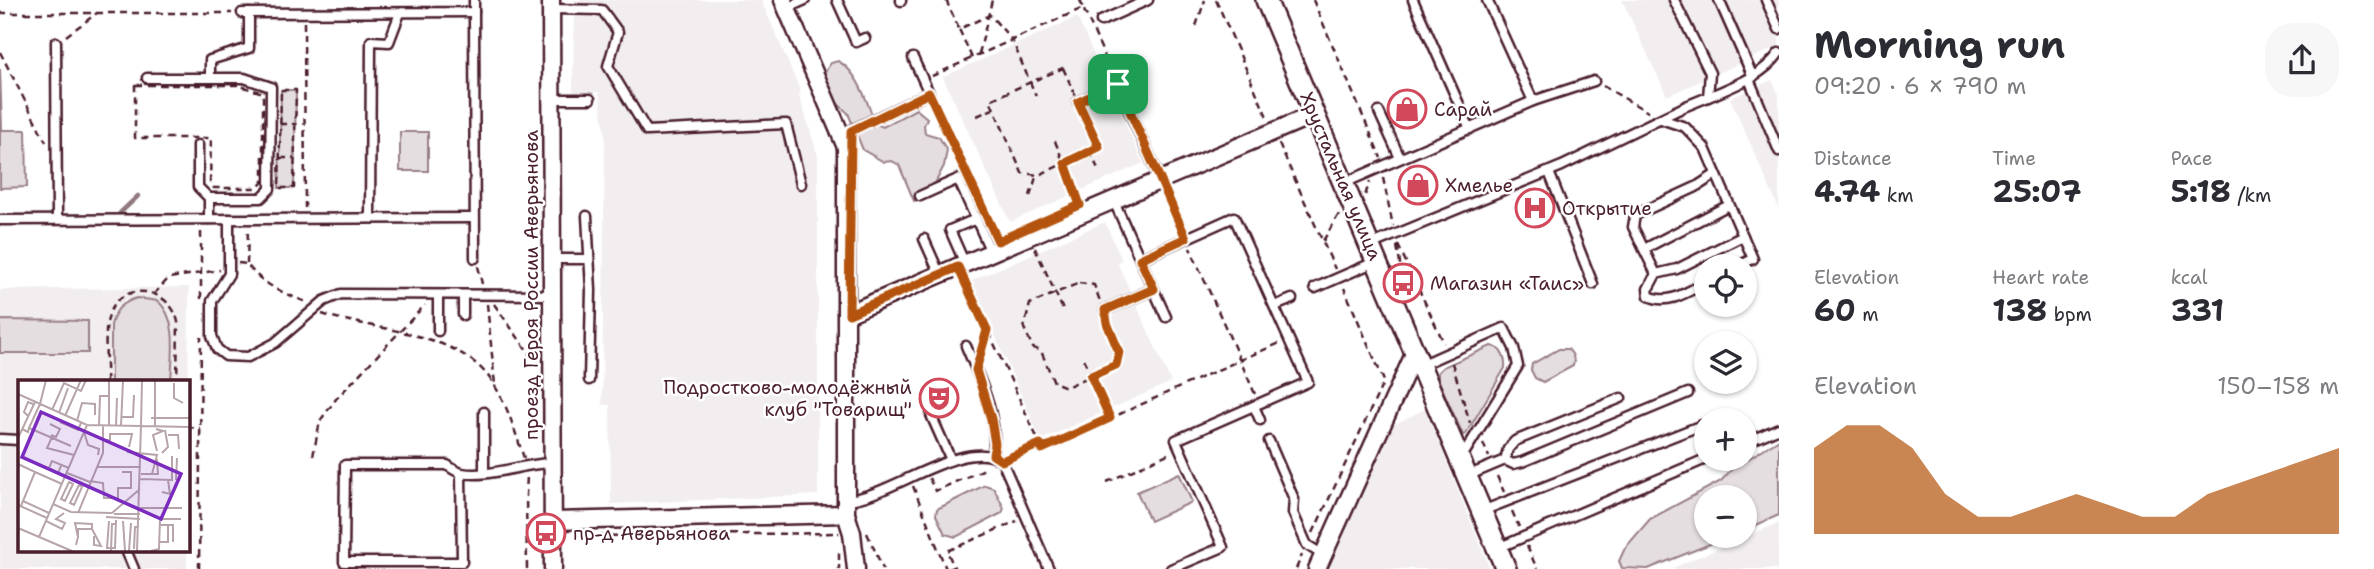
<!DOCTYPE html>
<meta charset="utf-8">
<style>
:root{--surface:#fff;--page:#f7f7f7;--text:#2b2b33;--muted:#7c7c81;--accent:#b45309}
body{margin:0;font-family:"Shantell Sans",sans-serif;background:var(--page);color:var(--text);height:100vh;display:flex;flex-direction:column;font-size:26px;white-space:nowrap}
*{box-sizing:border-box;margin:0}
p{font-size:23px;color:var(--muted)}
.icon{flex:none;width:38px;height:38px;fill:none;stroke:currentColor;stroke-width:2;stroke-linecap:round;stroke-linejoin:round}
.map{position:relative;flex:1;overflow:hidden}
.sheet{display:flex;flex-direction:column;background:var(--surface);width:595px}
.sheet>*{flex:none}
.controls{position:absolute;left:1694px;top:254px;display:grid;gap:14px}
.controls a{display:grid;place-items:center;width:63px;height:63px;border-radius:50%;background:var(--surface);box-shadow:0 2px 5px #0004;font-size:35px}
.pin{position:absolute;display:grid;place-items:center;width:60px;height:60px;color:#fff;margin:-30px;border-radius:14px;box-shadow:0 4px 10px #0006}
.round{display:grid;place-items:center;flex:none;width:74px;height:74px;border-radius:28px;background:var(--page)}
.headline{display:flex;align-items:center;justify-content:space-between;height:119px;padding:0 35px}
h1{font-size:38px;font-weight:700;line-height:52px}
.stats{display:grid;grid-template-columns:repeat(3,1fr);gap:10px;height:119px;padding:7px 35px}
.stats div{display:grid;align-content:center}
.stats b{font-size:30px;font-weight:700}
.stats small{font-size:19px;font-weight:400}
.stats p{font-size:19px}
.chart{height:196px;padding:14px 35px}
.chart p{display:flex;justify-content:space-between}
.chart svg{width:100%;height:126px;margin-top:7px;fill:var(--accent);opacity:.7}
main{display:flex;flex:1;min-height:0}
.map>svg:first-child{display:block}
.built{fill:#f2eeef;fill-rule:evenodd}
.green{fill:#e5dee0;stroke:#987e86;stroke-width:2}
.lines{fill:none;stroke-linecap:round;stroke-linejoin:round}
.stream{stroke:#91787e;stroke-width:4.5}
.service-casing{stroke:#4a1f2b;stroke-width:13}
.minor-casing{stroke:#4a1f2b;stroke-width:21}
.tertiary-casing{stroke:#4a1f2b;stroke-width:24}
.path{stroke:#4a1f2b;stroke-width:2.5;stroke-dasharray:7 5;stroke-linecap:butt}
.service{stroke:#fff;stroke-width:8}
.minor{stroke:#fff;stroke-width:16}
.tertiary{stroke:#fff;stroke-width:19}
.route-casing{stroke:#fff;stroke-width:14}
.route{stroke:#b45309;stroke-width:9}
.labels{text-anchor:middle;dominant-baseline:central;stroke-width:5;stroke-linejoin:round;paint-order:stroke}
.poi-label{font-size:19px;fill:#4a1f2b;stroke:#fff;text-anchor:start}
.street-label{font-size:19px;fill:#4a1f2b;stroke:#fff}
.inset-road{fill:none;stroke:#b7a5aa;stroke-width:2}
.view{fill:#7b2cbf;fill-opacity:0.15;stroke:#7b2cbf;stroke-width:3.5}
.inset-edge{fill:none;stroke:#4a1f2b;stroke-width:3.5}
</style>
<main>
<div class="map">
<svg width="1779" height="569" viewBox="0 0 1779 569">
<rect width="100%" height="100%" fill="#fff"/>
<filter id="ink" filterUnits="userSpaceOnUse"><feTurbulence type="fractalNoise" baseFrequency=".0143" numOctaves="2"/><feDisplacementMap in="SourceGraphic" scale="14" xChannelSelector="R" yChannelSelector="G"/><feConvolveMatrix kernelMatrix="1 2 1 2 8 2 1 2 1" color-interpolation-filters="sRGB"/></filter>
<g filter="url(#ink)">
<g class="built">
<path d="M574,0H761L801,92L799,95L818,156V495L611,504L610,405H602L605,132L599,92H573Z"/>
<path d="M1622,0H1779V46L1667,96Z"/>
<path d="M1077,17L1143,163L1010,222L943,77Z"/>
<path d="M1772,80L1779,95V209L1730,98Z"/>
<path d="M1105,222L1122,260L1117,262L1171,382L1041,440L971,281Z"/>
<path d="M189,287L187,569H0V290ZM19,382H187V550H19Z"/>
<path d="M1425,409L1490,569H1324L1389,427Z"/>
<path d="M1779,523V569H1670Z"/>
</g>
<g class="green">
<path d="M838,61C859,72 867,104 876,124L883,127L916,109L927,118L924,125L925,133L939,137L947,150L944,166L929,195L914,201L899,165L892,161L884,162L863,150L848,113L825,92L822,76L831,63Z"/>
<path d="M0,69L2,130H26L27,187L0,188Z"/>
<path d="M281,90H296L294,188H279Z"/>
<rect x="400" y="132" width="28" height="39"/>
<path d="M137,298L158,301C179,320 172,356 171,382H111V325C115,310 121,303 137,298Z"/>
<path d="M0,320L88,321V353H0Z"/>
<path d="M1491,346C1501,347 1506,358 1505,368L1466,434L1463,435L1438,379V372L1443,367Z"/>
<path d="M1559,349H1568C1573,354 1575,360 1573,366L1543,382L1535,378L1531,370L1532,364Z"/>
<path d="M1779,439V515L1745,530V497H1706V536H1730L1648,569L1622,568L1619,561L1625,548L1650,519L1721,481L1731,470Z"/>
<path d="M1179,473L1192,502L1150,521L1137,492Z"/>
<path d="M985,485L994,488L1004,508L1002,513L956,537L945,534L936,515L937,509Z"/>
</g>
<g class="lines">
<path class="stream" d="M120,213L138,196"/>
<defs>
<g id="service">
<path d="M837,0L856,42L865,38"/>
<path d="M901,0V1"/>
<path d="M1413,0L1470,129"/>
<path d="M1719,0L1753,77"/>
<path d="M1766,0L1779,29"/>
<path d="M787,8L805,0"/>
<path d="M551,9L602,10L618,32L608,66L647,131L786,124L801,184"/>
<path d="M474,12L475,258"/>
<path d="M242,13L474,12V0"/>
<path d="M1101,21L1148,0"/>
<path d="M56,42L57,219"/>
<path d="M147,78H244L271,87L270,189L261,198H209"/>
<path d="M210,78V60L249,48V13"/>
<path d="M1749,79L1779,151"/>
<path d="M1708,97C1734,86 1763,76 1779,53"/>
<path d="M551,99H590"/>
<path d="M1533,101L1594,81"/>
<path d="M1078,102L1117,84L1160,179"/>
<path d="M1379,112L1400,158"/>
<path d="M1661,119L1685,127L1705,148L1753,259L1738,266"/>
<path d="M841,135L929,93L913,58"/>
<path d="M198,145V187L209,198V219"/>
<path d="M1549,172L1593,284"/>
<path d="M1716,174L1696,187L1635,215L1633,227L1656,274L1677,269L1743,236"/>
<path d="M1344,183L1533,101L1487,0"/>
<path d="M920,196L958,179L991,252"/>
<path d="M1113,199L1166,317"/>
<path d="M587,216L591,290L589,380"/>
<path d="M370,218L371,41L389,42L400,13"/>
<path d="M229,219V274L212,301V336L217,349L226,356L248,357L275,343L324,301L341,294L552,295"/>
<path d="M0,220L474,218"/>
<path d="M924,239L940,275"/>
<path d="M1370,245L1562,166L1686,106L1708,97L1710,73L1674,0"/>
<path d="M1644,249L1729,205"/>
<path d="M552,259H588"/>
<path d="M1140,259L1234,217L1308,382L1176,440L1223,547L1171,569"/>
<path d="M965,264L950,230L976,219"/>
<path d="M1656,274L1648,289L1649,296C1668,306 1689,291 1706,282"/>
<path d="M1315,288L1377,261"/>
<path d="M1275,306L1292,299"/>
<path d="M1105,310L1154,289"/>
<path d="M463,315V295"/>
<path d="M438,331V295"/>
<path d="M966,346C980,379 999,419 993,455"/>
<path d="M1421,365L1504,328L1514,348L1518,366L1462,457"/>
<path d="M1254,406L1260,420"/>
<path d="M484,412V473"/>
<path d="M931,415L951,460"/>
<path d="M0,439L19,440"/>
<path d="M1269,441L1294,499L1293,513L1307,545L1323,555"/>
<path d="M1745,443L1779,428"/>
<path d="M1505,460L1513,464L1522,462L1688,393"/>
<path d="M461,473L462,562H344L345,465H447C451,468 457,472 462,473C489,478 524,463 553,463"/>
<path d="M1467,476L1505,460L1508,449L1515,441L1621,398"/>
<path d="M846,500C889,498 965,435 1002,461L1049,569"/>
<path d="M1482,511L1702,425"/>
<path d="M1498,548L1708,458"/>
<path d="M126,550L134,569"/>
</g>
<g id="minor">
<path d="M551,0L553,569"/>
<path d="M783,0L846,147V514L852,533L856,569"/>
<path d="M847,314L1315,114"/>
<path d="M553,521L846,514"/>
<path d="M1317,569L1415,352"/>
</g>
<path id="tertiary" d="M1266,0L1506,569"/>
</defs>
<use href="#service" class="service-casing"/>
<use href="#minor" class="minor-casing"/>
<use href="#tertiary" class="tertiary-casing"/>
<g class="path">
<path d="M946,0L959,29"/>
<path d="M1080,0L1083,8"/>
<path d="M1216,0L1268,119"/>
<path d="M1313,0L1381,158"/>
<path d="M0,13H232"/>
<path d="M304,22L305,208"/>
<path d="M1196,26L1205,0"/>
<path d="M66,36L97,13"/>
<path d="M0,52L46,142"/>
<path d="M979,54L992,0"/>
<path d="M972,58L959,29L990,15L1012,40L1036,96"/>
<path d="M1063,68L1099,147L1039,175L1022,173L990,100Z"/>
<path d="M932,76L1083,8L1113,75"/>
<path d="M135,85H237L263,93V182L257,188H214L210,184L211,138H135Z"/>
<path d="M1603,86L1648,112"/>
<path d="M281,90H296L294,188H279Z"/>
<path d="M934,103L966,173"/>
<path d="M977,116L993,109"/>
<path d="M280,124H294"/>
<path d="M1055,141L1078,199"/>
<path d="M1279,144L1335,269"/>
<path d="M1090,151L1098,169"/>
<path d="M280,158H294"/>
<path d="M1383,178L1393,226"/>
<path d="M1167,194L1182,229"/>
<path d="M1365,195L1370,182"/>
<path d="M1030,196L1037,174"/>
<path d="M1323,241L1339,214"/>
<path d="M1398,245L1444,343"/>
<path d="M1397,246L1403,281"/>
<path d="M1035,248L1064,312"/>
<path d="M238,263L247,264C261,284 283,293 306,302"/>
<path d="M247,264L248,229"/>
<path d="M478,266L482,284"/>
<path d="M964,278L1040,444"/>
<path d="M1079,283L1094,285L1119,352L1116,365L1066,387L1054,382L1041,351L1033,348L1024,328L1030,304Z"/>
<path d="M154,294L169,278L220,270"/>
<path d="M201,299V229"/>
<path d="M487,304L495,385"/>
<path d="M494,304L537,364"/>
<path d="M322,314C376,331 460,331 493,383C508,406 515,432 524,458"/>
<path d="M981,353L987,330"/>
<path d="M1084,359L1110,418"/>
<path d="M1452,363L1470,423"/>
<path d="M106,382C107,363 103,332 109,315C120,280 170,286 178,322L177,382"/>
<path d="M1255,394L1240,360L1280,343"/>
<path d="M187,427L200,428"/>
<path d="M1483,443L1489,457"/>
<path d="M313,456L320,421L336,399L425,305"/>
<path d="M1012,456L1040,444L1042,449L1240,360L1190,248"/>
<path d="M1497,476L1504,492"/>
<path d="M929,478L935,491L987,468"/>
<path d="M1107,482L1170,453"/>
<path d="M913,486L946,569"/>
<path d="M1512,511L1519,527"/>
<path d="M867,533L883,569"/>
<path d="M1313,533L1384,381L1344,288"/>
<path d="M586,536L839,533"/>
<path d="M1527,546L1537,569"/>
<path d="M839,553V569"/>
<path d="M199,569L201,337"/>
<path d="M527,569L526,495L527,475"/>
<path d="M949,569L954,567L947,551L1017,521"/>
<path d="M1296,569L1302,555"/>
</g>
<use href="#service" class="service"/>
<use href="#minor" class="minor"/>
<use href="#tertiary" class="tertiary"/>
</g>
</g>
<g class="lines" filter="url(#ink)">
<defs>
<path id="route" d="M1118,84L1186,238L1140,259L1154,289L1105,310L1107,323L1119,352L1116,365L1091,376L1110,418L1042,449L1040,444L1002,461L993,455L995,444L991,419L976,370L987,330L958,267L849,314L851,131L929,93L998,241L1080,205L1065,163L1099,147L1078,102Z"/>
</defs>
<use href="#route" class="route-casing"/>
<use href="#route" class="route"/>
</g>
<defs>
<symbol id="shop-ring" viewBox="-11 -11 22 22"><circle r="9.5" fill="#fff" stroke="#d1495b" stroke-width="1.5"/><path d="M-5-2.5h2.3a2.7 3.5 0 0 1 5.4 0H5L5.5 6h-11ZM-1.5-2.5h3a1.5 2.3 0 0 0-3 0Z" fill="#d1495b"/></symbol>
<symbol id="hospital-ring" viewBox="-11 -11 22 22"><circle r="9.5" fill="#fff" stroke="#d1495b" stroke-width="1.5"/><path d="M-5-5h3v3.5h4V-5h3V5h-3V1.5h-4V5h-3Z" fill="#d1495b"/></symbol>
<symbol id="bus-ring" viewBox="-11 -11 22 22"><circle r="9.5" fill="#fff" stroke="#d1495b" stroke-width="1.5"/><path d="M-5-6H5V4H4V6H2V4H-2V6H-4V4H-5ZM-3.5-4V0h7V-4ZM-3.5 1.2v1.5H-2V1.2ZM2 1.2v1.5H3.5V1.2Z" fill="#d1495b"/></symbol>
<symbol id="theatre-ring" viewBox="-11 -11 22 22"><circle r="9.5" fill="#fff" stroke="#d1495b" stroke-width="1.5"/><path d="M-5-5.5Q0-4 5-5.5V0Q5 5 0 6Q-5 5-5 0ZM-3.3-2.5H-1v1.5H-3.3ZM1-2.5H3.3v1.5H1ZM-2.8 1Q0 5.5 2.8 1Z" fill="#d1495b"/></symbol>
</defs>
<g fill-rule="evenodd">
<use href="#shop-ring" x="1385" y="87" width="44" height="44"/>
<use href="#shop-ring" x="1396" y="163" width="44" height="44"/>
<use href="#hospital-ring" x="1513" y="186" width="44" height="44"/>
<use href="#bus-ring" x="1381" y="261" width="44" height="44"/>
<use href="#theatre-ring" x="917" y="376" width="44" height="44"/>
<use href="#bus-ring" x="524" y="511" width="44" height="44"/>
</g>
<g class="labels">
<g class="poi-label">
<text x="1434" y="109">Сарай</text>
<text x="1445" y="185">Хмелье</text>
<text x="1562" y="208">Открытие</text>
<text x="1430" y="283">Магазин «Таис»</text>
<text x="912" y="387" text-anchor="end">Подростково-молодёжный<tspan x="912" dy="22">клуб "Товарищ"</tspan></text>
<text x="573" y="533">пр-д Аверьянова</text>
</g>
<g class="street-label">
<text transform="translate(1341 176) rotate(67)">Хрустальная улица</text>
<text transform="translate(531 285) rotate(-90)">проезд Героя России Аверьянова</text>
</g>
</g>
<g transform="translate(18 380)">
<rect width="172" height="172" fill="#fff"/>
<path class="inset-road" d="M91,0V46M156,3V18L165,23M0,14L69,45L123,46L124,0M22,24L28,0M34,30L46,3L63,11L68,0M41,33L50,8M10,36L6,32L10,22L15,24M47,36L63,0M103,37H115L116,15M133,38H137V0M59,41L64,23L77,24V35M42,42L60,50L63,43M32,44L42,49L38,57L33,55M81,46L82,16H92M98,46L99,18M103,46L105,0M137,46V38H172M11,48L22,24M4,49L10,52L11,48L53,66M138,49L145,51L135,55L139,71M66,52L70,65L81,69L80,75M150,55H160L161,69M34,57L29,68L56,75M0,58L17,22M85,60H92V54H114L111,67M109,72L139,75L134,94M144,73L150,67L147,50M0,84L17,92L3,126M43,86L40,93L31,88L34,81L51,88M79,87H123M17,92L44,104M49,93L72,102M123,94H140L139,79M122,99L154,100V76M158,100L159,78M72,101L85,103L86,118H100V108H113V92H104M51,102L55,104L47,121L43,119ZM61,105L64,107L56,125L52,123ZM144,112L152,114L150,100M5,121L31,133M35,124L53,132L94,133L122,109M0,125L29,138M122,128H164M60,133L85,73V46M96,134H122M88,137L122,139M28,141L44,149L47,143L38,139L46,133M91,141L89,168H97L98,140M105,141L107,171M142,145H155V162M0,148L54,171M74,149L83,166L76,165V156M21,157L69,45M141,162H150V145M58,165L60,157V149H74V144L57,143L60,157M116,169L117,147L121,146M93,171L94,144H98M111,171L113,143M119,171L123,46L172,47M133,171L141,169L142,139H163"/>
<path class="view" d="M23,32L163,94L143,139L4,77Z"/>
<rect width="172" height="172" class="inset-edge"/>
</g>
</svg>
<div class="controls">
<a><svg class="icon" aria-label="locate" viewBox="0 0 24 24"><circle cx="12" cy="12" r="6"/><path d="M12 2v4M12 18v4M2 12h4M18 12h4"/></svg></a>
<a><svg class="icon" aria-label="layers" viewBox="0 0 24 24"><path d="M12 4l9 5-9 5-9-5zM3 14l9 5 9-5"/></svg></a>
<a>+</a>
<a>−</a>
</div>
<div class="pin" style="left:1118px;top:84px;background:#1e9e55"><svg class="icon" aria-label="arrive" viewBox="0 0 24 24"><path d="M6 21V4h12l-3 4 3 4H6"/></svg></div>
</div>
<section class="sheet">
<div class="headline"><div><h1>Morning run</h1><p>09:20 · 6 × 790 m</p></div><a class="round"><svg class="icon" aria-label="share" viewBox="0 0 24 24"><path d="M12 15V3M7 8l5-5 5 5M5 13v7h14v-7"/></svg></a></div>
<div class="stats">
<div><p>Distance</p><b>4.74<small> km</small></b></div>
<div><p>Time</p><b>25:07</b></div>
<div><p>Pace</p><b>5:18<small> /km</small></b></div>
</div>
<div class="stats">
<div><p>Elevation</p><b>60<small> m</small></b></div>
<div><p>Heart rate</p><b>138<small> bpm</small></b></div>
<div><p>kcal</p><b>331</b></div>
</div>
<div class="chart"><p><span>Elevation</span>150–158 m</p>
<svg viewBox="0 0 160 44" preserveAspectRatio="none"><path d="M0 44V14L10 6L20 6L30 14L40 30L50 38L60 38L70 34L80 30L90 34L100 38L110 38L120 30L130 26L140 22L150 18L160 14V44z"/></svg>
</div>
</section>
</main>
